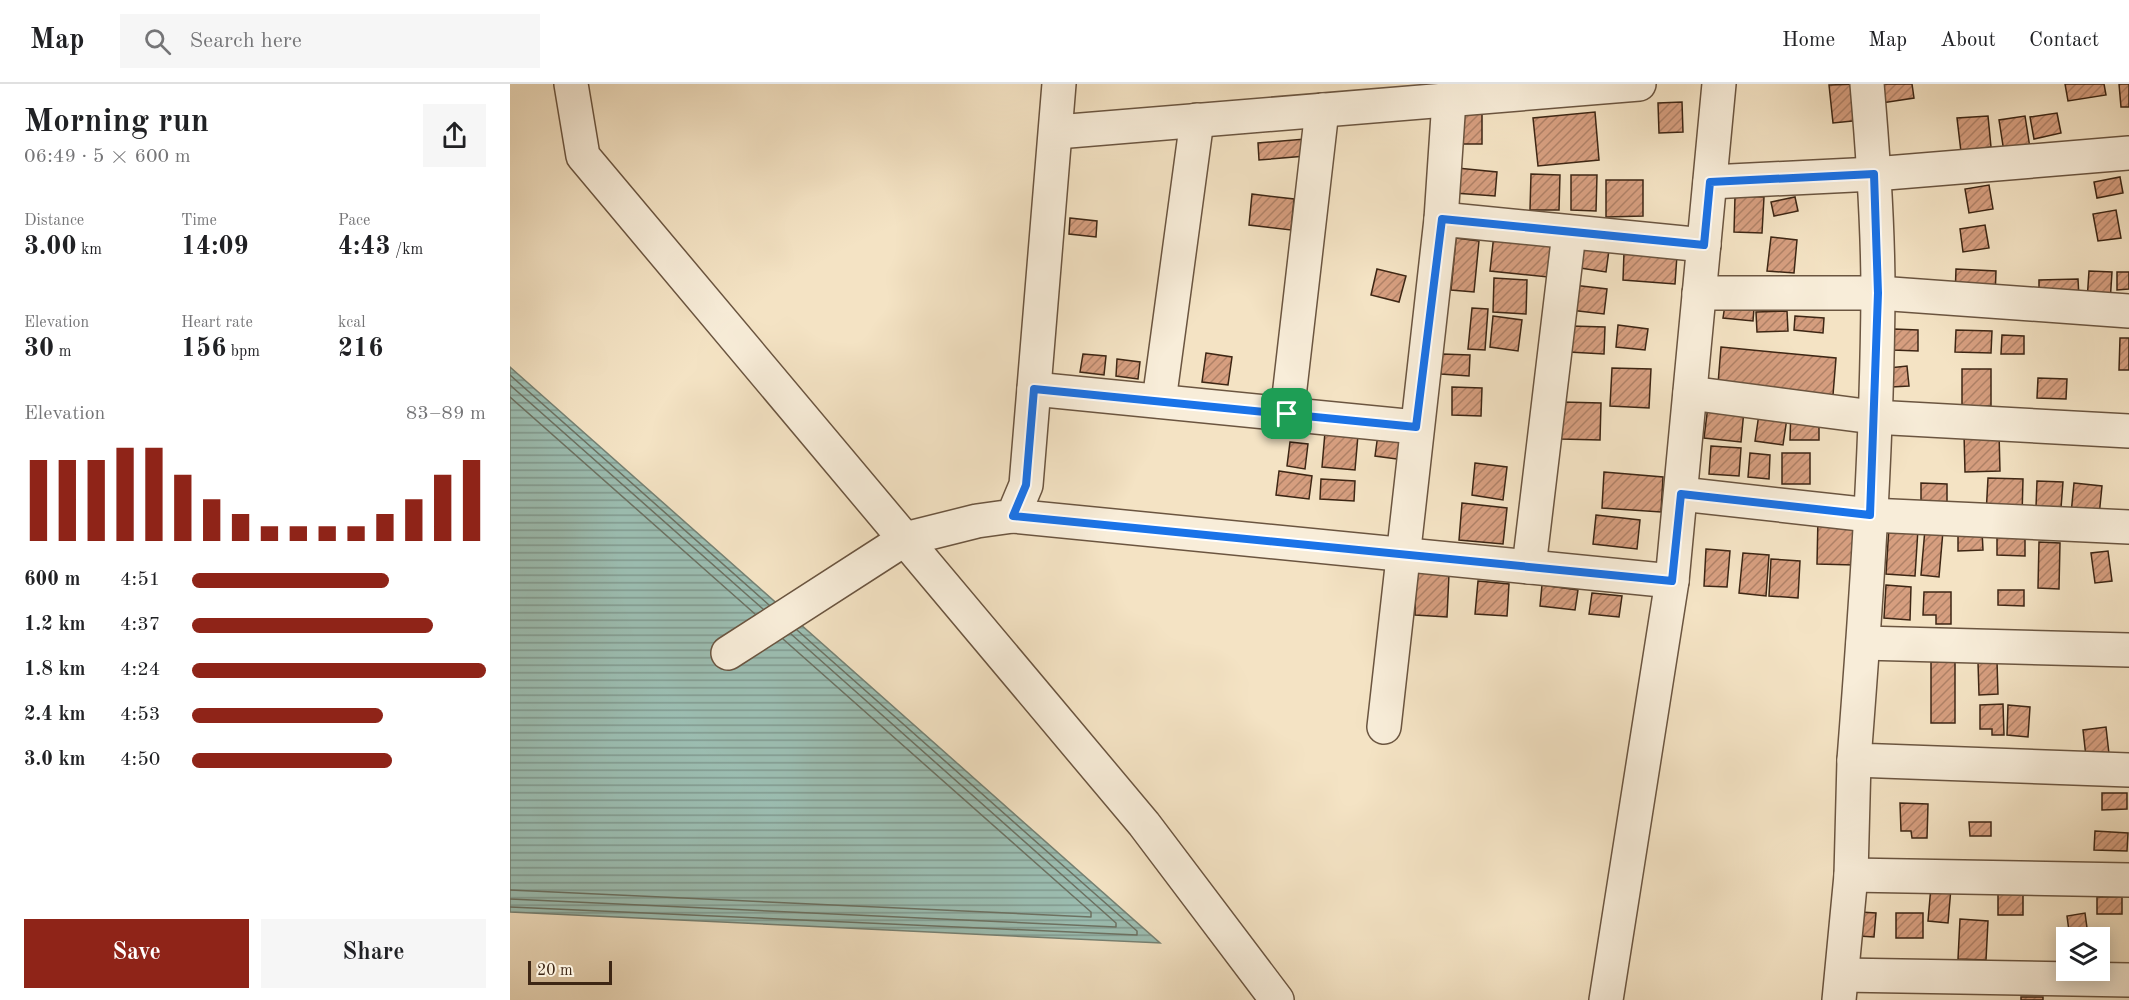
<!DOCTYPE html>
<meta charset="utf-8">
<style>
:root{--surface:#fff;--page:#f6f6f6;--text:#202124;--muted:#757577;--line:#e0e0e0;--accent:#8f2418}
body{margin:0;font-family:"Old Standard TT",serif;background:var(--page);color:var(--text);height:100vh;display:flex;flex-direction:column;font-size:22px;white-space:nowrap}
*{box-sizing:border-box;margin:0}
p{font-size:20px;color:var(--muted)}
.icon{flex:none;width:33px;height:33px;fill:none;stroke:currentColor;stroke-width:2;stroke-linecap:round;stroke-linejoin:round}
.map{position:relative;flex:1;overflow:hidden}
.details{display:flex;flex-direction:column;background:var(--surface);width:510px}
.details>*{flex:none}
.buttons{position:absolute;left:1546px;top:843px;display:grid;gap:12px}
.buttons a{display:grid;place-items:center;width:54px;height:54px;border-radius:0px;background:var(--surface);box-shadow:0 3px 15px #0003;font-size:30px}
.scale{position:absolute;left:18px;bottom:15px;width:84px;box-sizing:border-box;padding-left:6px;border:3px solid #3d2614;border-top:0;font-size:16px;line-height:21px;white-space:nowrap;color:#3d2614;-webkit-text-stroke:4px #f8edd9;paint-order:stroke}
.pin{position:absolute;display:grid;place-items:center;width:51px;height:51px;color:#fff;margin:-26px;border-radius:12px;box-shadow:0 3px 9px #0006}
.round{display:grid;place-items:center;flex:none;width:63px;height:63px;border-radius:0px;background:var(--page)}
.overview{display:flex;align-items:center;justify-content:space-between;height:102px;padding:0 24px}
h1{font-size:33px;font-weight:600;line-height:45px}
.metrics{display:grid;grid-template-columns:repeat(3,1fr);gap:9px;height:102px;padding:6px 24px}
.metrics div{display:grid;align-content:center}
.metrics b{font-size:26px;font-weight:600}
.metrics small{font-size:16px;font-weight:400}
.metrics p{font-size:16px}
.chart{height:168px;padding:12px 24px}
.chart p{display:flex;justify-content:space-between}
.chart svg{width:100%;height:108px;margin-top:6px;stroke:var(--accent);stroke-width:6}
.action{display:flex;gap:12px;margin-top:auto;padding:12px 24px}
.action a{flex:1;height:69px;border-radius:0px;background:var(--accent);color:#fff;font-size:24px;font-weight:600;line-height:69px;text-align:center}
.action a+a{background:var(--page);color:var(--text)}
ul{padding:0 24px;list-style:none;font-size:20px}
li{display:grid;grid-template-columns:96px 72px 1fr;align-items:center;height:45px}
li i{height:15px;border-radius:8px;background:var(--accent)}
header{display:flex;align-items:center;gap:36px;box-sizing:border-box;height:84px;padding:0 30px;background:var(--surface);border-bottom:2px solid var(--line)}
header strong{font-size:28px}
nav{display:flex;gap:33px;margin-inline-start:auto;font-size:21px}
.search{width:420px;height:54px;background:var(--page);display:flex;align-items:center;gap:15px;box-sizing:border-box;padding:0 21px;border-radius:0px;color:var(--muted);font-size:22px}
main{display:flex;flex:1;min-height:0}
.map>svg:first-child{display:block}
.water{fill:url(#water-rules);stroke:#768173;stroke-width:1.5}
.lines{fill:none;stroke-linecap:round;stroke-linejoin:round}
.shore{stroke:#6c7263;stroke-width:1.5}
.building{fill:url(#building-hatch);stroke:#3d2614;stroke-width:1.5}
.minor-casing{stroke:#6b5540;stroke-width:36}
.minor{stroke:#f8edd9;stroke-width:33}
.route-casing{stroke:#fff;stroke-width:12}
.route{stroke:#1a73e8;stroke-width:8}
</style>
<header>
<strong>Map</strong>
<div class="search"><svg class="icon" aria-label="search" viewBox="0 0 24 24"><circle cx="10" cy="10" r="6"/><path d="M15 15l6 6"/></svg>Search here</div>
<nav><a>Home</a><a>Map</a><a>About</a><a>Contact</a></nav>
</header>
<main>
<section class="details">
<div class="overview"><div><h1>Morning run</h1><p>06:49 · 5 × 600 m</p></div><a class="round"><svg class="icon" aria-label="share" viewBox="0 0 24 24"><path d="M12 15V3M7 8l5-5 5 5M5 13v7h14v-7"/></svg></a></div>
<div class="metrics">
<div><p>Distance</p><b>3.00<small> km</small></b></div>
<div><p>Time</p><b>14:09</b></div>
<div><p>Pace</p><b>4:43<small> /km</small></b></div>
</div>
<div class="metrics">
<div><p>Elevation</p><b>30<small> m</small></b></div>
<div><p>Heart rate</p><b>156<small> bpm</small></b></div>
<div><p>kcal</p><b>216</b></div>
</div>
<div class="chart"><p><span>Elevation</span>83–89 m</p>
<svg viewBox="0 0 160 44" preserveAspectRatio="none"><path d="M5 44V11M15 44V11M25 44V11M35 44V6M45 44V6M55 44V17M65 44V27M75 44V33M85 44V38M95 44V38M105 44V38M115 44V38M125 44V33M135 44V27M145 44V17M155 44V11"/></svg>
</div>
<ul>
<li><b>600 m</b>4:51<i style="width:67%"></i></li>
<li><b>1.2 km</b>4:37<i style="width:82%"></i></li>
<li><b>1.8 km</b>4:24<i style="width:100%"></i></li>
<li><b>2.4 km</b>4:53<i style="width:65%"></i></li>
<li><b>3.0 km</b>4:50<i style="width:68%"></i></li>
</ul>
<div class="action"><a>Save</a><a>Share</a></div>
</section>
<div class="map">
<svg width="1619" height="916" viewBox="0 0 1619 916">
<defs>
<pattern id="water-rules" width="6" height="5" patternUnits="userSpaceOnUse" patternTransform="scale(1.5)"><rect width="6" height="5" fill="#9cbeb2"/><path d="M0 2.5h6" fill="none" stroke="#809a90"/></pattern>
<pattern id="building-hatch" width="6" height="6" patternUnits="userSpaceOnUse" patternTransform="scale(1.5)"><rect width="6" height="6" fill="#d69e7f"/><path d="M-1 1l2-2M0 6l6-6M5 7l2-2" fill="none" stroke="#af8167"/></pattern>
</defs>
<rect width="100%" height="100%" fill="#f4e3c4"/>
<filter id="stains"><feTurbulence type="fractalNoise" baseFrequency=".00333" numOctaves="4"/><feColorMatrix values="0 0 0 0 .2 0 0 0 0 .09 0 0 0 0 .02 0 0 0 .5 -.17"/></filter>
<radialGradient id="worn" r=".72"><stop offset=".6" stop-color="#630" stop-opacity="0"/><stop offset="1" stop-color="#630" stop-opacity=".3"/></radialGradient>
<path class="water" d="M0,283L650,859L0,828Z"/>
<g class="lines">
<g class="shore">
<path d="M0,291L259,521"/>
<path d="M0,301L253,525"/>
<path d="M0,313L245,530"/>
<path d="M0,806L581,833V828L273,555"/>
<path d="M0,815L606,843V839L281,550"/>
<path d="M0,823L627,851V847L287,546"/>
</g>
</g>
<g class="building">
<path d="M1349,0L1352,36L1323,39L1319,1Z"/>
<path d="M1369,0H1402L1404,14L1372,19Z"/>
<path d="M1555,0H1594L1596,11L1558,17Z"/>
<path d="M1609,0H1619V23H1611Z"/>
<path d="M1172,18L1173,48L1149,49L1148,19Z"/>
<path d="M1085,28L1089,76L1028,82L1023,34Z"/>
<rect x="950" y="29" width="22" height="31"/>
<path d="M1547,29L1551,49L1524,55L1520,33Z"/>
<path d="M1478,32L1481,63L1451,68L1447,34Z"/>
<path d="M1515,32L1520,64L1494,68L1489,36Z"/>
<path d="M795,55L796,72L749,76L748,59Z"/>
<path d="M947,84L987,88L985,112L944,109Z"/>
<path d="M1021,90L1050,91L1049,126H1020Z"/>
<path d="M1061,91H1087L1086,127L1061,126Z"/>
<path d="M1610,93L1613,109L1587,114L1584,98Z"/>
<path d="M1096,96H1133V132L1096,133Z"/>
<path d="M1479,101L1483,125L1459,129L1455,105Z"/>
<path d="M742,110L784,115L781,146L739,141Z"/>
<path d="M1225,112L1254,113L1252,149L1224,148Z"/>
<path d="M1285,113L1288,127L1264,132L1261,118Z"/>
<path d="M1606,126L1611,154L1588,157L1583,130Z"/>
<path d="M560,134L587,137L586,153L559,150Z"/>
<path d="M1475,141L1479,164L1453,168L1450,145Z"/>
<path d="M984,150L1042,156L1038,193L980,187Z"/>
<path d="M1261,153L1287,156L1284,189L1257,187Z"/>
<path d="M946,154L969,157L964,208L941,206Z"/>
<path d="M1067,162L1099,166L1096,188L1064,183Z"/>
<path d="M1114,168L1167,171L1165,200L1113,196Z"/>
<path d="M867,185L896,192L889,218L861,211Z"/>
<path d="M1446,185L1486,187L1485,214L1445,213Z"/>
<path d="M1579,187L1602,188L1600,219L1577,217Z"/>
<path d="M1607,188H1619V205L1607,206Z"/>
<path d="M984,194L1017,196L1016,230L983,228Z"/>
<path d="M1568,195L1569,214L1529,215V196Z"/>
<path d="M1063,201L1097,205L1094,230L1060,226Z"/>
<path d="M1215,221L1244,224L1243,237L1213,234Z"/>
<path d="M962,224L978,225L975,266L958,265Z"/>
<path d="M1277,227L1278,247L1247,248L1246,228Z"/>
<path d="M983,232L1012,236L1008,267L980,263Z"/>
<path d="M1285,232L1314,234L1313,249L1284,246Z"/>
<path d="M1108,241L1138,245L1135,266L1106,263Z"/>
<path d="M1061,242L1095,243L1094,270L1059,268Z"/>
<path d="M1384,245L1408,246V267L1383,266Z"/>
<path d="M1446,246L1482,247L1481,269L1445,268Z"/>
<path d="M1492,251L1514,252V270H1491Z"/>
<path d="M1610,254H1619V286H1609Z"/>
<path d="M1211,263L1326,274L1323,311L1208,300Z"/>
<path d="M696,269L722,273L718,301L692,298Z"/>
<path d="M573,270L596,272L594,291L570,288Z"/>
<path d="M932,270L960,271L959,292L931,290Z"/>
<path d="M607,275L630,278L628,295L606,292Z"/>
<path d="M1397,282L1399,302L1381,303L1379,284Z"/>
<path d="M1102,284L1141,285L1139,324L1100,322Z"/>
<rect x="1452" y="285" width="29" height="37"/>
<path d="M1528,294L1557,295L1556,315L1527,314Z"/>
<path d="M942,303L972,304L971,332L942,331Z"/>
<path d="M1052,318L1091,319L1090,356L1051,355Z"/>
<path d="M1198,322L1234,326L1231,358L1194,354Z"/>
<path d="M1281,326L1309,327V356H1280Z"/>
<path d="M1249,330L1277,334L1273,361L1245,357Z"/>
<path d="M815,348L848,351L845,386L812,383Z"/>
<path d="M1489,349L1490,387L1455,388L1454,350Z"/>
<path d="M868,350L897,354L894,376L865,372Z"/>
<path d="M780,358L798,360L795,385L777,382Z"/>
<path d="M1201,362L1231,364L1229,392L1199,390Z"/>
<path d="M1240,369L1260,371L1259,395L1238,393Z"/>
<rect x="1272" y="369" width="28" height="31"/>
<path d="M965,379L997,383L993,416L962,411Z"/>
<path d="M769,387L802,392L799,415L766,411Z"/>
<path d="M1094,388L1153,393L1151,428L1092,424Z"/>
<path d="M1478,394L1513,395L1512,433L1476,431Z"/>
<path d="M811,395L845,397L844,417L810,415Z"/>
<path d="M1527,397L1553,398L1551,424L1526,423Z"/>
<path d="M1411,399L1437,400V419H1411Z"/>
<path d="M1564,399L1592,402L1589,432L1561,430Z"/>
<path d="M952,419L997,424L993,460L949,456Z"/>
<path d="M1086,431L1130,436L1127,465L1083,460Z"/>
<path d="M1308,433L1346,434L1344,481L1307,480Z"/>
<path d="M1379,443L1408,445L1405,492L1376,490Z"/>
<path d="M1415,445L1433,447L1429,493L1411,491Z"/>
<path d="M1472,447L1473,466L1448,467V448Z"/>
<path d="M1487,451L1515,452V472L1487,471Z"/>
<path d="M1529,458L1550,459L1549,505L1528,504Z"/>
<path d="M1196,465L1220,467L1217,503L1194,502Z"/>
<path d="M1598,467L1602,497L1585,499L1581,469Z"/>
<path d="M1233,469L1259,471L1256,512L1229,509Z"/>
<path d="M1261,475L1290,477L1288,514L1259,512Z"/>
<path d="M906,488L939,490L937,533L905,531Z"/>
<path d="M968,497L999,500L997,532L965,530Z"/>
<path d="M1032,501L1068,506L1065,526L1030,522Z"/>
<path d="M1376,501L1401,503L1400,536L1374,534Z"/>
<path d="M1488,506H1514V522L1488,521Z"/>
<path d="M1414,508H1441V540H1426V531H1413Z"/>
<path d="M1082,509L1112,512L1109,533L1079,530Z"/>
<path d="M1487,577L1488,610L1469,611L1468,578Z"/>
<rect x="1421" y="578" width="24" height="61"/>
<path d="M1493,620L1494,651H1482V645H1470V621Z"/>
<path d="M1498,621L1520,623L1518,653L1497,651Z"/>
<path d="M1596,643L1599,670L1576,673L1573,646Z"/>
<path d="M1592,709H1617V725L1592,726Z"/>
<path d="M1390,719L1418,720L1417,754H1402L1401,747H1391Z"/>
<path d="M1459,738H1481V752H1460Z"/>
<path d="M1585,747L1618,749L1617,767L1584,766Z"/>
<path d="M1421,802L1441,804L1438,839L1418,837Z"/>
<path d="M1513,804V831H1488V805Z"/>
<rect x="1587" y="813" width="25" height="17"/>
<path d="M1350,828L1366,829L1364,853L1349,852Z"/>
<rect x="1386" y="829" width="27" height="25"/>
<path d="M1575,829L1577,844L1559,847L1557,832Z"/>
<path d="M1450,835L1478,837L1476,876L1448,875Z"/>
<rect x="1511" y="913" width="22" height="3"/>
</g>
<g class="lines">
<defs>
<g id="minor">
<path d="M61,0L73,72L634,740L767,916"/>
<path d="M1357,0C1363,69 1368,139 1368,209C1367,364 1356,521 1344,676L1619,686"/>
<path d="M547,48L1129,0"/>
<path d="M1200,98L1364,90L1619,69"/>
<path d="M931,135L939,16"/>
<path d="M1189,209H1368L1619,227"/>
<path d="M524,305L906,343"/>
<path d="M1180,309L1363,333L1619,347"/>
<path d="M649,317L687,36"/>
<path d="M777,330L812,26"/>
<path d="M1171,410L1360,431L1619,443"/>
<path d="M503,432L1162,497"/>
<path d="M1019,483L1059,149"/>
<path d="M1353,559L1619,566"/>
<path d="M218,569L395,455L467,437L503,432L516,401L549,0"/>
<path d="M874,643L931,135L1194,161"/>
<path d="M1341,791L1619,796"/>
<path d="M1332,891L1619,896"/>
<path d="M1096,916L1162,497L1209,0"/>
<path d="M1329,916L1341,791L1344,676"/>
</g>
</defs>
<use href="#minor" class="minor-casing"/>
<use href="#minor" class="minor"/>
</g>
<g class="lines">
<defs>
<path id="route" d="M1364,90L1368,209L1360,431L1171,410L1162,497L503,432L516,401L524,305L906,343L932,135L1194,161L1200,98Z"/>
</defs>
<use href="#route" class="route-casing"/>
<use href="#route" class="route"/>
</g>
<rect width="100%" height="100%" filter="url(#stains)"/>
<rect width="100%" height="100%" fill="url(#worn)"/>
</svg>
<div class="buttons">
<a><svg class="icon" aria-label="layers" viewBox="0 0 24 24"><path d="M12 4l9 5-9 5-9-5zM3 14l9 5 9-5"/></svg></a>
</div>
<div class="scale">20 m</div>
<div class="pin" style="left:777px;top:330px;background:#1e9e55"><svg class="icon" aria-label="arrive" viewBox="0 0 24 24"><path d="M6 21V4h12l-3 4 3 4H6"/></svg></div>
</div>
</main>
